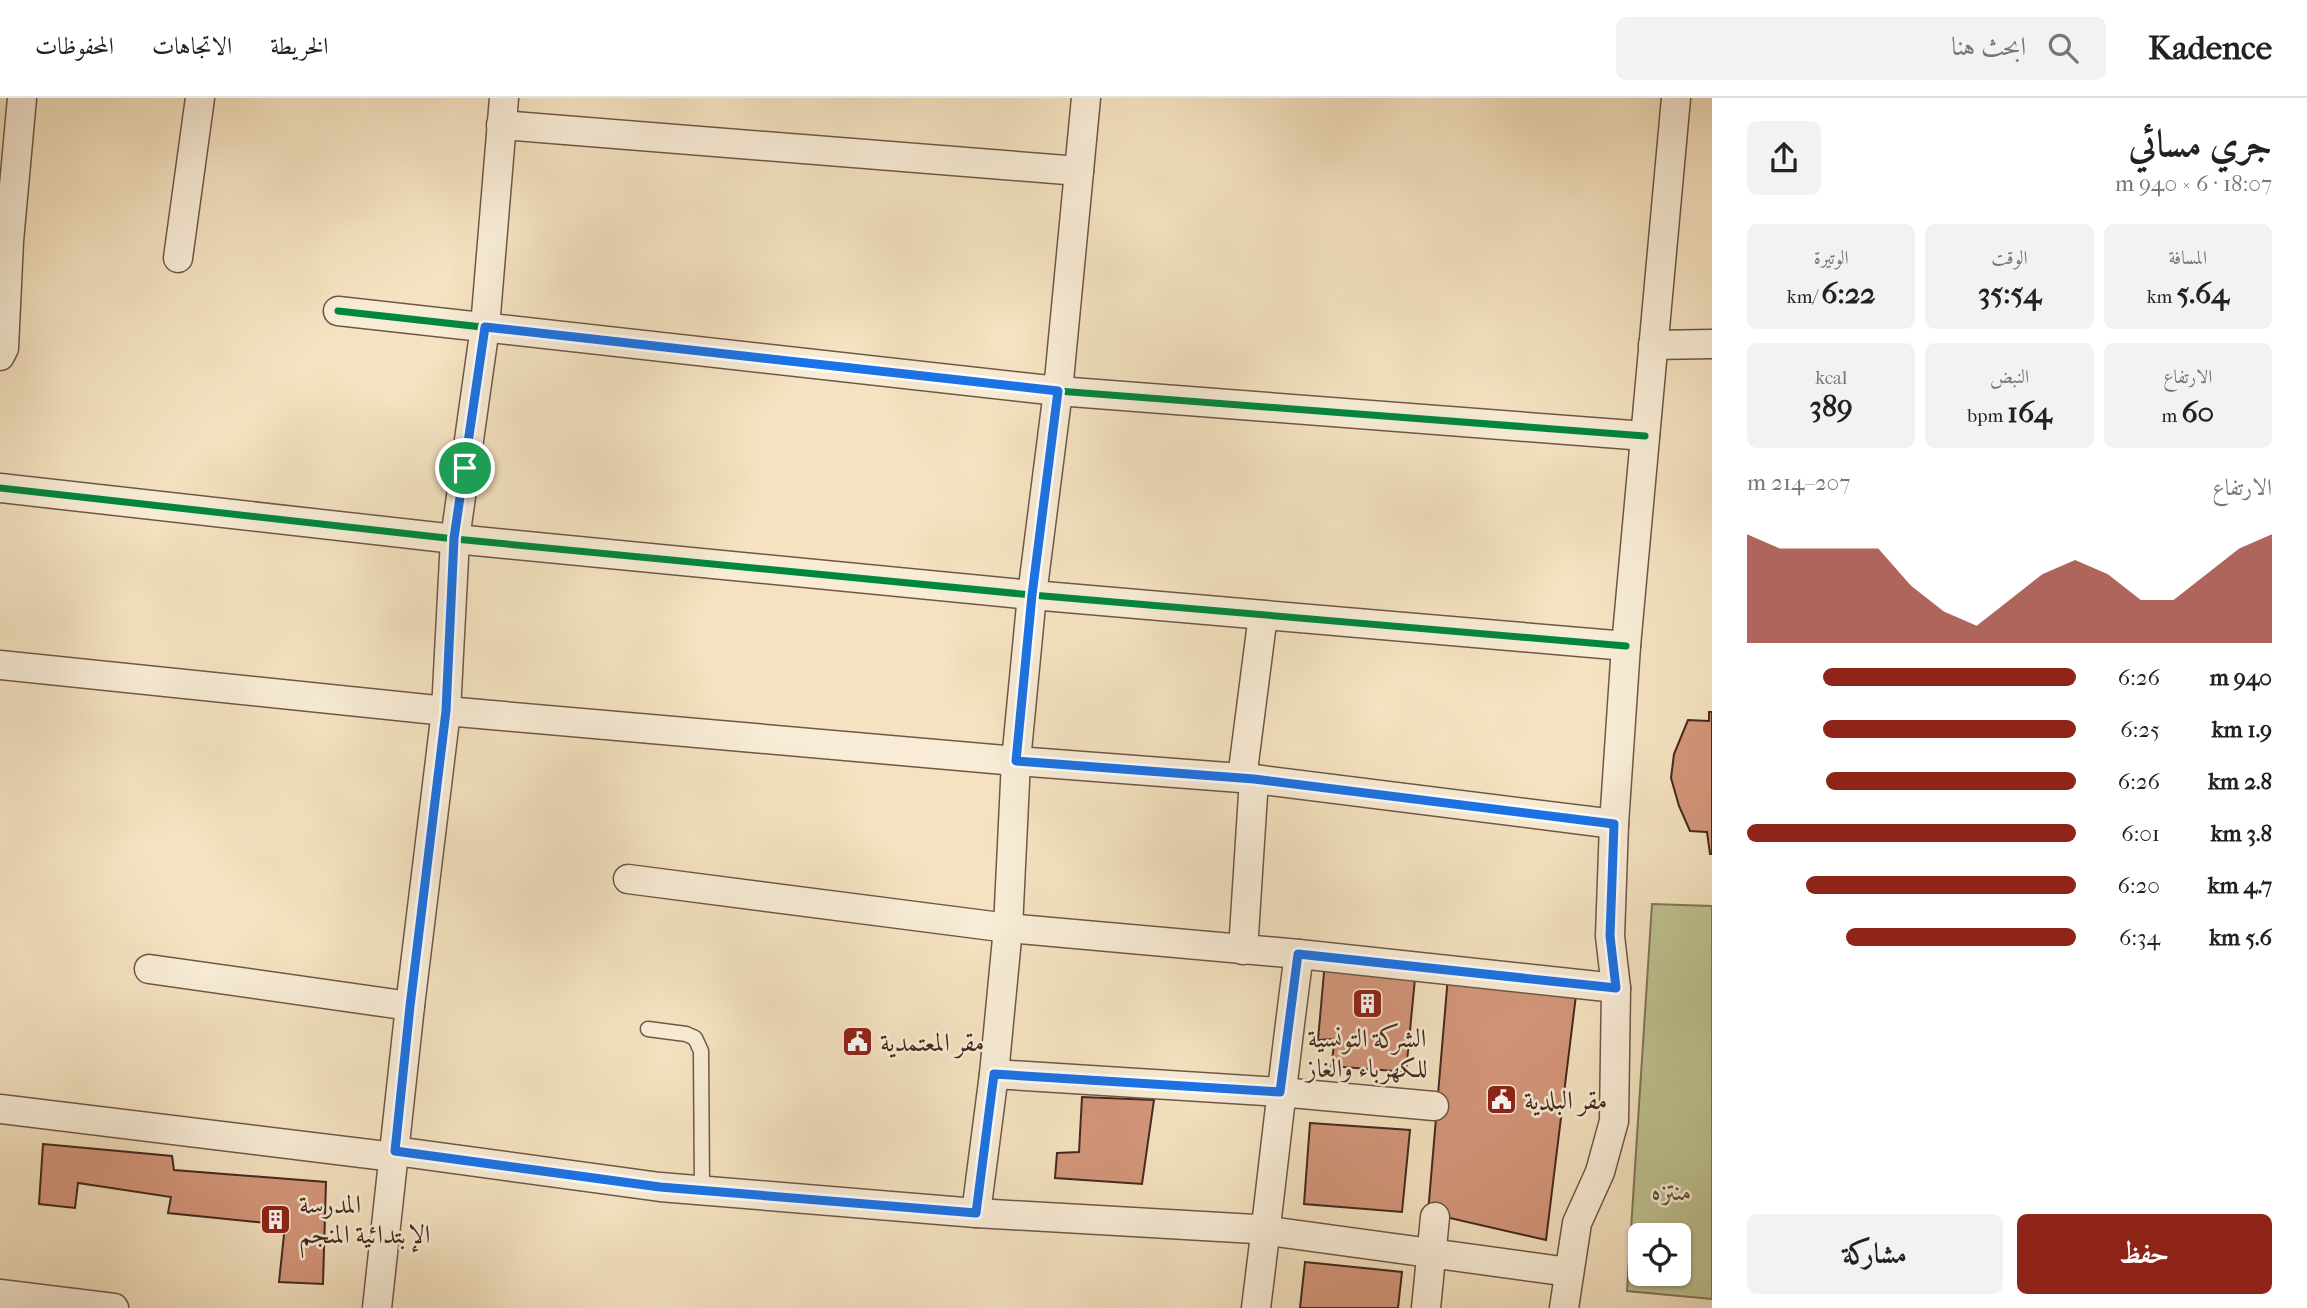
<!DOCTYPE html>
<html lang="ar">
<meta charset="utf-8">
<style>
:root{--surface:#fff;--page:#f2f2f2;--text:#222;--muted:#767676;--line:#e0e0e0;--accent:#8f2418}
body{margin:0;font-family:"IM FELL French Canon",Amiri,serif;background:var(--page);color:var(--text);direction:rtl;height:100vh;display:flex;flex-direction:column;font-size:26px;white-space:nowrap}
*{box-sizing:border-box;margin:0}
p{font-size:23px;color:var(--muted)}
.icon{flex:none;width:38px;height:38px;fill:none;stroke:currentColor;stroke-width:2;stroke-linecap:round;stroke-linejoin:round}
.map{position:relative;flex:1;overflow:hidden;direction:ltr}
.side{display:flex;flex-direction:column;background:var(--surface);width:595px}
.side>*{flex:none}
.fabs{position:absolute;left:1628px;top:1125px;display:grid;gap:14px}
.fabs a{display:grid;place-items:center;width:63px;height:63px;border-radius:10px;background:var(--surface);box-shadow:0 2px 5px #0004;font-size:35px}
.pin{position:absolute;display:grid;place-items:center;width:60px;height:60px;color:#fff;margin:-30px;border:4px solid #fff;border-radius:50%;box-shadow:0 2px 7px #0007}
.round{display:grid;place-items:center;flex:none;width:74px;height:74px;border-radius:10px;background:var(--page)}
.overview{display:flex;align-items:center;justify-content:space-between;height:119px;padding:0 35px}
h1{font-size:38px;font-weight:700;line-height:52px}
.metrics{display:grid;grid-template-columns:repeat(3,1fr);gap:10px;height:119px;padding:7px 35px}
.metrics div{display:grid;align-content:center;border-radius:10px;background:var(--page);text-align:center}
.metrics b{font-size:30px;font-weight:700}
.metrics small{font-size:19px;font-weight:400}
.metrics p{font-size:19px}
.chart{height:196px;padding:14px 35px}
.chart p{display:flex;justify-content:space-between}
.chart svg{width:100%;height:126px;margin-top:7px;fill:var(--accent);opacity:.7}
.button{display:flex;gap:14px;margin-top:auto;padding:14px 35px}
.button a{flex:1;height:80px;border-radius:10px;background:var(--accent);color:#fff;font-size:28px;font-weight:700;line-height:80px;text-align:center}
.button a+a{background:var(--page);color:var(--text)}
ul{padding:0 35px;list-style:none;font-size:23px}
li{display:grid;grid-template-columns:112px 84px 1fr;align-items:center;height:52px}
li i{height:18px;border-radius:9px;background:var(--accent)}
header{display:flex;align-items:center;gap:42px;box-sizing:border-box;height:98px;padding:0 35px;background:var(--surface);border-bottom:2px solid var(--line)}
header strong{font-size:33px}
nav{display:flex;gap:38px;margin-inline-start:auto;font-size:24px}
.search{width:490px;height:63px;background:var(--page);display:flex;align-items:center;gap:18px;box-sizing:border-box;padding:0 24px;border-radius:10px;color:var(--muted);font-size:26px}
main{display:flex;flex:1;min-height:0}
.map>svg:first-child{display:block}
.green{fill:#bec291;stroke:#817658;stroke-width:2;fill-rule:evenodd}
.building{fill:#d4967b;stroke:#44291e;stroke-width:2}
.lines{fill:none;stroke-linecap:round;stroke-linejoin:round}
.lane-casing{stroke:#705746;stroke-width:17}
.street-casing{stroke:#705746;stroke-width:31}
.lane{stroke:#f8ecd6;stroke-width:14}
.street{stroke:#f8ecd6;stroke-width:28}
.cycleway-casing{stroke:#f8ecd6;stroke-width:11}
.cycleway{stroke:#00873e;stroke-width:7}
.route-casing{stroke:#fff;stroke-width:14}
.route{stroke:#1a73e8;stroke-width:9}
.labels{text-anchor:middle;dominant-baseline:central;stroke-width:5;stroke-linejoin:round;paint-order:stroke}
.poi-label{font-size:26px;fill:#44291e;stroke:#f8ecd6;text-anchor:start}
.park-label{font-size:26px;font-style:italic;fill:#624f3b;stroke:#f8ecd6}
</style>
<header>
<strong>Kadence</strong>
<div class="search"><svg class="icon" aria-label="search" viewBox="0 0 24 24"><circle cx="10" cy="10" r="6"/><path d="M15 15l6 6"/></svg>ابحث هنا</div>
<nav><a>الخريطة</a><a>الاتجاهات</a><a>المحفوظات</a></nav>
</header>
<main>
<section class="side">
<div class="overview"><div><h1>جري مسائي</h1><p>18:07 · 6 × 940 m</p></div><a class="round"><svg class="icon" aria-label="share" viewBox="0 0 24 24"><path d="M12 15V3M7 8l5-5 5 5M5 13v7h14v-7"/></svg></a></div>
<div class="metrics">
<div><p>المسافة</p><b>5.64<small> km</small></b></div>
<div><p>الوقت</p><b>35:54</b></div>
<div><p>الوتيرة</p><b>6:22<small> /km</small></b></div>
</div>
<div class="metrics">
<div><p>الارتفاع</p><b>60<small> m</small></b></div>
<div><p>النبض</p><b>164<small> bpm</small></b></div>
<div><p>kcal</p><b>389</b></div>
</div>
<div class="chart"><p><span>الارتفاع</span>207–214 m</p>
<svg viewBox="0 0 160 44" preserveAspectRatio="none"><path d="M0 44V6L10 11L20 11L30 11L40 11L50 24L60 33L70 38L80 29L90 20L100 15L110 20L120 29L130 29L140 20L150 11L160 6V44z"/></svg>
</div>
<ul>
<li><b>940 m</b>6:26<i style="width:77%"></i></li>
<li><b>1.9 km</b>6:25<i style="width:77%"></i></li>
<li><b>2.8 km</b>6:26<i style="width:76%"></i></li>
<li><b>3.8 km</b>6:01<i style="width:100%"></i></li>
<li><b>4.7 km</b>6:20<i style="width:82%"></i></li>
<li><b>5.6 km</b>6:34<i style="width:70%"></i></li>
</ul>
<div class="button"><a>حفظ</a><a>مشاركة</a></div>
</section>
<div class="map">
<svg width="1712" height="1210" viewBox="0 0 1712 1210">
<rect width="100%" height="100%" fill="#f4e2c0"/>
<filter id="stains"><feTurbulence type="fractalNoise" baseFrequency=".00286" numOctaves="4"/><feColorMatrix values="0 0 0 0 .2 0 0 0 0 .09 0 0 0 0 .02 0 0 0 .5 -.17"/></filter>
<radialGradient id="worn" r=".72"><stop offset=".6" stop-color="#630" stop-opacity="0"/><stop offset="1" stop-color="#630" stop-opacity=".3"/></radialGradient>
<path class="green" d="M1652,806L1712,808V1201L1627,1193ZM1640,1138H1678V1176H1640Z"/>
<g class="building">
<path d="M1709,614H1712V756H1710L1707,734L1690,733L1679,708L1671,680L1674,656L1688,622L1709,623Z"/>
<path d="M1325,863L1416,870L1406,974L1331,968L1335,941L1318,942Z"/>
<path d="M1448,878L1577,889L1546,1142L1428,1115Z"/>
<path d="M1082,999L1154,1002L1142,1086L1055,1080L1057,1055L1079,1054Z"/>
<path d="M1310,1025L1410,1032L1402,1114L1304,1106Z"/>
<path d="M43,1046L172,1058L174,1072L326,1084L323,1186L279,1184L285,1127L168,1115L171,1099L78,1085L75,1110L39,1106Z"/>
<path d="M1305,1164L1402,1174L1398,1210H1300Z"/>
</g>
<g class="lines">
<defs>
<path id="lane" d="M648,931L686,936L695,940L701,953L702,1092"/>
<g id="street">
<path d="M501,27L1079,73"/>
<path d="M178,160L200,0"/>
<path d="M338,213L1058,293L1645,338"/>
<path d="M1653,247L1712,246"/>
<path d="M0,258L4,250L9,143L22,0"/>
<path d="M0,390L455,441L1032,497L1626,548"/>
<path d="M0,567L446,613L1016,663L1254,681L1614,726"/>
<path d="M1242,680L1263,517"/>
<path d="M628,781L1008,830L1299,856L1616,890"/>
<path d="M1243,852L1254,681"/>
<path d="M149,871L410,908"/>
<path d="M994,976L1280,994L1434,1008"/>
<path d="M0,1011L394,1059"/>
<path d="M395,1053L660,1089L976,1115L1255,1131L1569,1174"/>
<path d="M976,1115L994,976L1008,830L1016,663L1032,497L1058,293L1086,0"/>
<path d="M0,1196L114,1210"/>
<path d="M377,1210L410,908L446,613L455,441L485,229L504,0"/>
<path d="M1256,1210C1271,1092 1283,974 1299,856"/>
<path d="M1426,1210L1435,1119"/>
<path d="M1564,1210L1577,1125L1600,1074L1614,1023L1616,890L1610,838L1614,726L1626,548L1676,0"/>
</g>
</defs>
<use href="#lane" class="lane-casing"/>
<use href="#street" class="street-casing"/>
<use href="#lane" class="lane"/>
<use href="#street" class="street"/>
<defs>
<g id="cycleway">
<path d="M338,213L1058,293L1645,338"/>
<path d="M0,390L455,441L1032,497L1626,548"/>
</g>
</defs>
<use href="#cycleway" class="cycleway-casing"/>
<use href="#cycleway" class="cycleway"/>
</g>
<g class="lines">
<defs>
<path id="route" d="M485,229L1058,293L1032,497L1016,663L1254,681L1614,726L1610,838L1616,890L1298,856L1280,994L994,976L976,1115L660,1089L395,1053L410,908L446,613L454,440Z"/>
</defs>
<use href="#route" class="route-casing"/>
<use href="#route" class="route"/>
</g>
<defs>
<symbol id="building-square" viewBox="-11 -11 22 22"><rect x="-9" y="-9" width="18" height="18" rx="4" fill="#8f2418" stroke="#f8ecd6"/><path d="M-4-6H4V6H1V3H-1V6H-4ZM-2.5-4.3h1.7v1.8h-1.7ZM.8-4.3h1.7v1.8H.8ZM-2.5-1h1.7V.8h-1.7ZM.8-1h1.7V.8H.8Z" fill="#fff"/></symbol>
<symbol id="civic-square" viewBox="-11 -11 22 22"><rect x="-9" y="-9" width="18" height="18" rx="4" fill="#8f2418" stroke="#f8ecd6"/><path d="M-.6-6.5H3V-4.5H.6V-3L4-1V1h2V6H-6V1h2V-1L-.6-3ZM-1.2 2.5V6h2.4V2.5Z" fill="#fff"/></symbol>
</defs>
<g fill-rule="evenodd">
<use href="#building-square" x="1350" y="888" width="35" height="35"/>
<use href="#civic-square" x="840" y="926" width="35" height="35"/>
<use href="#civic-square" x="1484" y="984" width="35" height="35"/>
<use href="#building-square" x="258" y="1104" width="35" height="35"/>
</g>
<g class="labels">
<g class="poi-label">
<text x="1367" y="940" text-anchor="middle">الشركة التونسية<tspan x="1367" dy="30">للكهرباء والغاز</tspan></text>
<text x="880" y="944">مقر المعتمدية</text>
<text x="1524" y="1002">مقر البلدية</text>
<text x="299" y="1106">المدرسة<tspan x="299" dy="30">الإبتدائية المنجم</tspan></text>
</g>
<g class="park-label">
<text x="1672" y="1093">منتزه</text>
</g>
</g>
<rect width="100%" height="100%" filter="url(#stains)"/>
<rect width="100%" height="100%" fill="url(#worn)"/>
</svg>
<div class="fabs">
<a><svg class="icon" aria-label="locate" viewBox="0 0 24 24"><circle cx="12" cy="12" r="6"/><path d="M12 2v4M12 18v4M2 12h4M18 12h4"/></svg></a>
</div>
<div class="pin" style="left:465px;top:370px;background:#1e9e55"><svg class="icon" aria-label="arrive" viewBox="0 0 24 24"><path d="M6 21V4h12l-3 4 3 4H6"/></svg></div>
</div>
</main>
